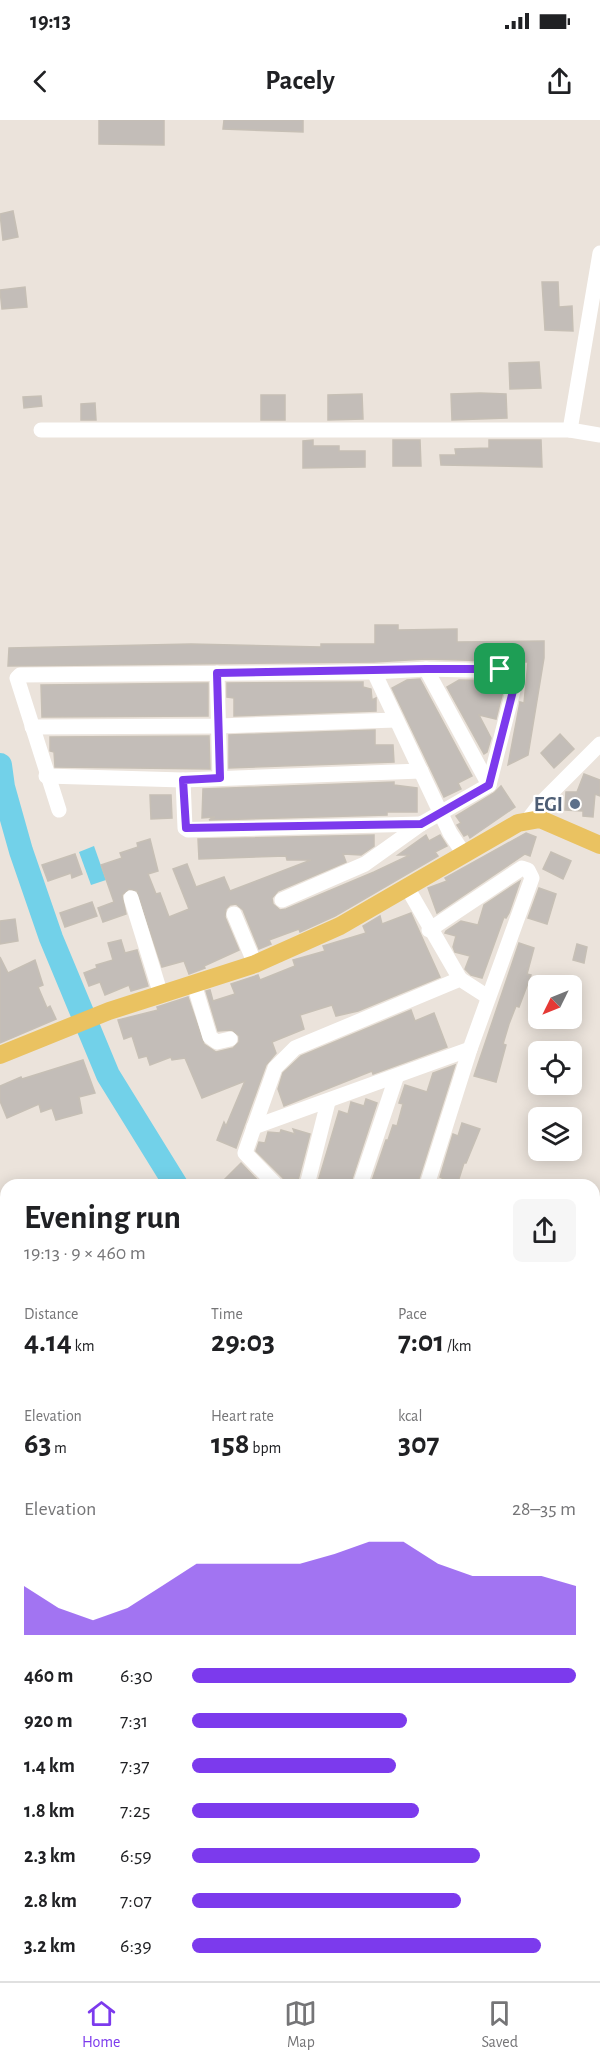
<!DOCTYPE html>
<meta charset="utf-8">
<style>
:root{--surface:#fff;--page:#f6f6f6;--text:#202124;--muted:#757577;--line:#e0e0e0;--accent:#7c3aed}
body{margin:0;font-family:"Alegreya Sans",sans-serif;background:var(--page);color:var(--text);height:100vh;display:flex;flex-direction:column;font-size:22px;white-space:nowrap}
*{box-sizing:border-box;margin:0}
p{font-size:20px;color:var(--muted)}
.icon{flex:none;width:33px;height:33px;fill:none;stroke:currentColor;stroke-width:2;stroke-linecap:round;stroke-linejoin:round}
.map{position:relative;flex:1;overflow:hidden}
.side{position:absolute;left:0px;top:1059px;width:600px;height:802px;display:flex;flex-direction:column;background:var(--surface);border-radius:18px 18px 0 0;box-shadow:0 3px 15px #0003}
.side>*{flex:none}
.needle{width:39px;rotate:227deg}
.buttons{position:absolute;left:528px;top:855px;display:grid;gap:12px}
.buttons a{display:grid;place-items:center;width:54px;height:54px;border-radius:9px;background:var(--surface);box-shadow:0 3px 15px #0003;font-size:30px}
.pin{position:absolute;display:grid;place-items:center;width:51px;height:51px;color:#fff;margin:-26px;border-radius:12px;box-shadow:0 3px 9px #0006}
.round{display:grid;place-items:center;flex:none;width:63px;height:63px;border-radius:9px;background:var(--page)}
.head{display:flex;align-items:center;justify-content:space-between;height:102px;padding:0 24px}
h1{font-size:33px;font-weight:700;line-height:45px}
.metrics{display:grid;grid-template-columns:repeat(3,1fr);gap:9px;height:102px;padding:6px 24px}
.metrics div{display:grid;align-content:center}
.metrics b{font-size:30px;font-weight:700}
.metrics small{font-size:16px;font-weight:400}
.metrics p{font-size:16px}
.chart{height:168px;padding:12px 24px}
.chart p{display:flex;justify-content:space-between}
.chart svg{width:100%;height:108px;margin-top:6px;fill:var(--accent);opacity:.7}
ul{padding:0 24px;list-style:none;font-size:20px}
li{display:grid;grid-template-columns:96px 72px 1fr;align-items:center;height:45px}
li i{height:15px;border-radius:8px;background:var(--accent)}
.status{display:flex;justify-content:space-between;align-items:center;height:42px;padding:0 30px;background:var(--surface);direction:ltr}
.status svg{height:16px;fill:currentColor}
header{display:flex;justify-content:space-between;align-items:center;height:78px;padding:0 24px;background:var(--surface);font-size:27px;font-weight:700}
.dock{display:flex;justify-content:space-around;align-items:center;height:84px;border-top:2px solid var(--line);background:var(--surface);font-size:16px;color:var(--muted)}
.dock a{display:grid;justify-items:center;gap:3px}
.dock .selected{color:var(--accent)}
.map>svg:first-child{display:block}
.water{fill:#72d1e9}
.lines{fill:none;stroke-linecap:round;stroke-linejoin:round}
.river{stroke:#72d1e9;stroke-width:24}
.building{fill:#c3bdb8;stroke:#c6bfb5;stroke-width:1.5}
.minor{stroke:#fff;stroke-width:15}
.major{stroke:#eac261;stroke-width:18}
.route-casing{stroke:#fff;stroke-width:12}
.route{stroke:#7c3aed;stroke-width:8}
.service-dot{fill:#5c6f8a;stroke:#fff;stroke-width:2}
.labels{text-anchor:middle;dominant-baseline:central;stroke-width:4.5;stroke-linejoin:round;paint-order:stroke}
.service-label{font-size:21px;font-weight:bold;fill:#4e5e75;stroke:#fff;text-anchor:end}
</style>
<div class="status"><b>19:13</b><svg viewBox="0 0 49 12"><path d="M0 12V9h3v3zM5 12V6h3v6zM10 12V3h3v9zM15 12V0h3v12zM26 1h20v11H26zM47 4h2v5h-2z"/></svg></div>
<header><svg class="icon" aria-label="back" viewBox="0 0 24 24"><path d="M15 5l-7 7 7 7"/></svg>Pacely<svg class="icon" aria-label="share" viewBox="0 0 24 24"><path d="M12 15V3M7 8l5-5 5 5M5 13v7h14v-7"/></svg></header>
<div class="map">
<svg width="600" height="1861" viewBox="0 0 600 1861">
<rect width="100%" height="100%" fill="#ebe3db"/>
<path class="water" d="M94,726L106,760L91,765L79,732Z"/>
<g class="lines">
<g class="river">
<path d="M0,645L3,667L21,731L51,818L108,955L176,1065"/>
<path d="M319,1861L320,1856"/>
</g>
</g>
<g class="building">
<path d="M99,0H164V25L99,24Z"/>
<path d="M224,0H303V12L223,9Z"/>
<path d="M13,91L18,117L3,120L0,94Z"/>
<path d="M542,162H558L559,187L572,186L573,211L545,210Z"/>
<path d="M25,167L27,187L2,189L0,170Z"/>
<path d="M539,242L541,268L510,269L509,243Z"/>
<path d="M480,273L506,274L507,298L452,300L451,274Z"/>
<path d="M362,274L363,299L328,300V275Z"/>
<rect x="261" y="275" width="24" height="25"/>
<path d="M41,276L42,286L24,288L23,277Z"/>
<path d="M95,283L96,300H81V284Z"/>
<path d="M313,320V326H339V331H365V347L303,348V321Z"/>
<path d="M393,320H420L421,346H393Z"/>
<path d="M489,320H541L542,347L441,345L440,335H456L455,329L489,328Z"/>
<path d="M375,505H398V510L457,509V522L544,521V538L528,635L508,645L520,582L524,583L528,542L426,539L374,542L8,546L9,528L191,524L321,527V524H375Z"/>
<path d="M420,559L472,656L458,663L461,669L444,677L392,568L407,560Z"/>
<path d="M459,560L504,561L505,563L496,599L479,595L491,618L487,632L484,634L447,567Z"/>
<path d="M363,562V567L371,569L372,580L376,578V591L234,596V578L227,577V563Z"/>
<path d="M208,563V596L42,597L41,565Z"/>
<path d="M375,610V625H393L394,642L229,648V615Z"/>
<path d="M560,614L574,629L554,648L541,633Z"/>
<path d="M209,616L210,649L55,647L54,632L50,631V617Z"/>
<path d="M584,654L600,660V676L595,674L593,697L583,696V691L565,690L566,672H577Z"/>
<path d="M394,662V665L417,668V692H387V695L209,700L215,697L202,698L203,669Z"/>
<path d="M501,666L515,687L470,718L468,714L464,716L457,705L461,703L456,696L494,673Z"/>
<path d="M150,675H171L172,698L151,699Z"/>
<path d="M526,713L536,717L530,736L525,734L437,793L428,768L447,761L445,758Z"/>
<path d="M374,715V726L361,735L343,734L346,742L278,771L272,778L273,784L280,790L286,789L374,752L410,735H398L426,715L429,721L440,715L447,726L435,732L438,736L335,796L300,812L299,809L269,820L271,824L259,829L243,790L236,784L230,785L226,789L225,797L239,830L204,846L205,848L189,854L184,841L162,847L137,771L129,769L122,775L126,794L103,802L98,788L114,782L101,745L122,738L120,733L138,727L137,723L150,719L158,751L148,754L156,774L160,773L169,797L189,789L173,749L187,744L196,767L224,757L230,771L311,740H287L286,736L199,739L198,719Z"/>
<path d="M551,732L571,741L563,759L543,749Z"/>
<path d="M75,734L82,754L72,758L71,753L48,761L42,745Z"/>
<path d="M520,761L509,793L506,798L504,797L482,858L471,855L465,849L470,836L455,832L453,827L456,816L445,813L446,811L461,801L478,805L484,785Z"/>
<path d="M539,768L556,774L547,804L528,798Z"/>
<path d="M92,782L97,796L65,807L60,793Z"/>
<path d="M411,793L440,857L358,891L336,896L332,885L300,895L304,909L272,922L276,933L266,945L236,1028L217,1020L224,1002L226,1006L245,961L202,978L185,938L172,940L171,937L150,945L147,936L139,938L132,916L124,919L118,900L158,890L157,887L188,877L204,924L216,932L233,928L239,922V916L232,910L218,911L206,871L210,870L213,881L235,874L231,864L258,855L260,860L295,846L293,840L325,831L323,826L366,813L363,806L380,796L382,804Z"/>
<path d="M15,799L18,821L0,824V801Z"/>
<path d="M121,820L125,833L137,830L148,866L131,871L129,865L105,875L100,862L89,866L84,853L97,848L96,845L113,840L108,823Z"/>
<path d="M519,823L534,828L527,854L531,855L519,887L516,886L509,904L503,924L506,925L496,962L474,956Z"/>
<path d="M577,824L587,827L584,843L573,840Z"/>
<path d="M0,837L8,853L35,840L43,865L38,867L47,888L50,886L56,899L0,923Z"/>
<path d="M411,890L415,901L434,893L447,927L373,954L372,951L284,986L278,969L283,953L301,936Z"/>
<path d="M83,940L95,973L79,977L82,993L56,1000L52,988L41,992L39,984L7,998L0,981V966L21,957L22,959Z"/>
<path d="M455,945L417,1065H386L372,1061L386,1020H388L393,1005L397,1006L403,984L399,983L405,965L427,972L433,953Z"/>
<path d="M366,979L377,983L350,1065H317L339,991L348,994L351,982L364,986Z"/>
<path d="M462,1003L480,1009L466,1043H464L457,1065H442L444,1059L440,1057L453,1014L458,1016Z"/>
<path d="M293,1009L310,1014L298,1060L291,1058L289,1065H285L283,1058L256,1031L259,1022L265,1023L268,1012L280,1013L281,1010L295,1014Z"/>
<path d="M241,1043L262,1065H219Z"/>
</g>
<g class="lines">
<g class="minor">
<path d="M41,310H570L600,315"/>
<path d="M570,310L600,133"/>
<path d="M426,549L489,665"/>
<path d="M374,552L450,713L464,734"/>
<path d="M217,553L220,658"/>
<path d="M32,607L218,606L396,600"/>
<path d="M46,656L183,660L421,651"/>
<path d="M183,660L185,708L188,710L421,704"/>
<path d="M59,690L17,558L20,555L374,552L426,549L511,551L515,563L489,665L421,704L365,744L282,780"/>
<path d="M527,701L540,684L600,624"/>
<path d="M408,769L460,859"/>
<path d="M131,778L161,875"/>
<path d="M234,794L255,844"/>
<path d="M194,864L210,917L217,922L230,919"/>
<path d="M254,1007L470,929"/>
<path d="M276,1065L245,1033L275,948L295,928L460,859L488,877"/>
<path d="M307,1065L328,982"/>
<path d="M360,1065L396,958"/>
<path d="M427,1065L470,929L532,758L528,750L522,748L429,810"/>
<path d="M0,1222L6,1221"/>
<path d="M594,1411L600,1412"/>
</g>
<path class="major" d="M0,935L109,891L255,844L340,806L518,703L540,699L600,725"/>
</g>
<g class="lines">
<defs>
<path id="route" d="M426,549H506L514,556L515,563L489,665L421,704L186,708L183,660L220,658L217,553Z"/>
</defs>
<use href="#route" class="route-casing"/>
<use href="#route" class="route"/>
</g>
<circle class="service-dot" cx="575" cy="684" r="6"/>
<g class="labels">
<g class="service-label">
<text x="563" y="684">EGI</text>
</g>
</g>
</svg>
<div class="buttons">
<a><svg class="needle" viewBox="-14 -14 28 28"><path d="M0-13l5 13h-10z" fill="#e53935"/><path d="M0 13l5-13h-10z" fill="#757577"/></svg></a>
<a><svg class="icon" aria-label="locate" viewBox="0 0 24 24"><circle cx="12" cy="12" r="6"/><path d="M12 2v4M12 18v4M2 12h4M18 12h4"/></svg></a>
<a><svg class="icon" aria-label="layers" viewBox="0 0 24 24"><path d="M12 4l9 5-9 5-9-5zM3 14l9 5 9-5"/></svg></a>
</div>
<div class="pin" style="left:500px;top:549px;background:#1e9e55"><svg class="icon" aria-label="arrive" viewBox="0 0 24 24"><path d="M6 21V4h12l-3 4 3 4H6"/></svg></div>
<section class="side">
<div class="head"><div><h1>Evening run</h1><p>19:13 · 9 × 460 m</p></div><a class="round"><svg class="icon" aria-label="share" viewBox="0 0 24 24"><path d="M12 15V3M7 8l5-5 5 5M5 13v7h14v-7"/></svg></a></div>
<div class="metrics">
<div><p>Distance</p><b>4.14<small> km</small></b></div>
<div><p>Time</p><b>29:03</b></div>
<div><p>Pace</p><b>7:01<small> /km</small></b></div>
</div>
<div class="metrics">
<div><p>Elevation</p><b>63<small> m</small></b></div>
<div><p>Heart rate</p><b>158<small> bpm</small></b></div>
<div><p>kcal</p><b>307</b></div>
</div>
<div class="chart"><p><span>Elevation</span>28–35 m</p>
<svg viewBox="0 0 160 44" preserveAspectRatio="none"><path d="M0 44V24L10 33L20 38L30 33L40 24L50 15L60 15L70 15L80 15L90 11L100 6L110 6L120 15L130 20L140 20L150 20L160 24V44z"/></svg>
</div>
<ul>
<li><b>460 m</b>6:30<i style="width:100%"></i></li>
<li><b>920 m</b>7:31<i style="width:56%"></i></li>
<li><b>1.4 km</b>7:37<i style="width:53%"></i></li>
<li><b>1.8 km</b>7:25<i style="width:59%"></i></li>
<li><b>2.3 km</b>6:59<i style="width:75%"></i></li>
<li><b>2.8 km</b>7:07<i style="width:70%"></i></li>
<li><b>3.2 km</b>6:39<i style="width:91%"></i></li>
</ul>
</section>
</div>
<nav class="dock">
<a class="selected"><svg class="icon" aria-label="home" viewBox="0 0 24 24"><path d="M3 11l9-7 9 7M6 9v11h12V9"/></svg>Home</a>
<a><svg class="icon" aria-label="map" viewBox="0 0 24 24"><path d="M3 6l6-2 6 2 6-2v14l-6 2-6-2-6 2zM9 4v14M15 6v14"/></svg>Map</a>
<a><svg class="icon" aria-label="saved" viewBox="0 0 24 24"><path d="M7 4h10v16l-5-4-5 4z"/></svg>Saved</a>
</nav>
